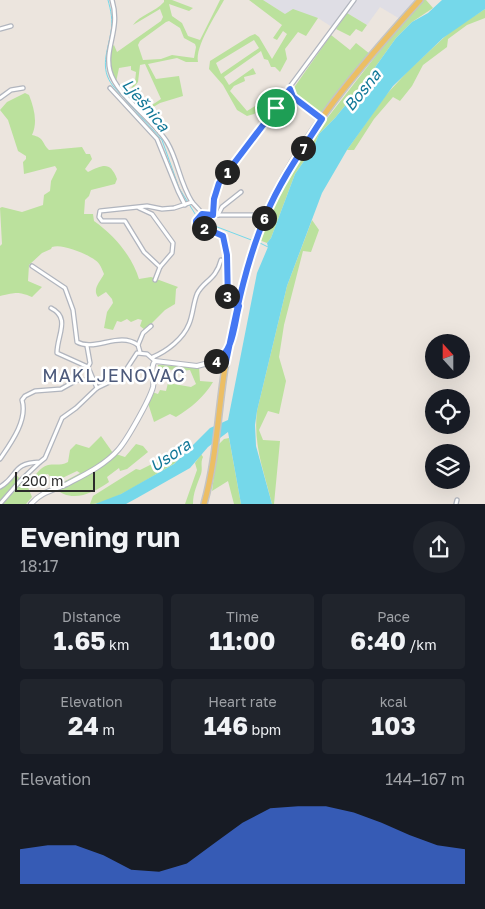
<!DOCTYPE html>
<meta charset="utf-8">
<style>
:root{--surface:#171b24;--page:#20242c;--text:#f1f3f6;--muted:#9ea1a6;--accent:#4477f3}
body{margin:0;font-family:"Golos Text",sans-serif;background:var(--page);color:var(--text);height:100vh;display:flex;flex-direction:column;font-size:19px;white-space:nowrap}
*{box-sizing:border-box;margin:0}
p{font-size:16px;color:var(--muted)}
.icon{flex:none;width:28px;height:28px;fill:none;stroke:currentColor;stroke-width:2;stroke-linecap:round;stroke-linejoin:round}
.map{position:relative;height:504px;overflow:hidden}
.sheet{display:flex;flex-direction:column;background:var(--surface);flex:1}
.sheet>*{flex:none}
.needle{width:32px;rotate:339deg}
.fabs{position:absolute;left:425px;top:334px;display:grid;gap:10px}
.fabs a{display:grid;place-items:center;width:45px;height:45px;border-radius:50%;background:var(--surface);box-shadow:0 5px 20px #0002;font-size:25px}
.scale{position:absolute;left:15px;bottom:12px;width:80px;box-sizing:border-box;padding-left:5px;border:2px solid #2b2b2b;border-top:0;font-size:14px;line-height:18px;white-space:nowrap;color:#2b2b2b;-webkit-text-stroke:4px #fff;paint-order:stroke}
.pin{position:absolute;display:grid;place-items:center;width:42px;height:42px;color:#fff;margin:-21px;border:2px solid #fff;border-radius:50%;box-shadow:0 1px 5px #0007}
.km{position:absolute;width:25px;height:25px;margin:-12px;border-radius:50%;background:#222;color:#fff;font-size:14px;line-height:25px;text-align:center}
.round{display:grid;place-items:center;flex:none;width:52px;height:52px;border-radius:26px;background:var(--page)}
.summary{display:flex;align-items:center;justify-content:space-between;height:85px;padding:0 20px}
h1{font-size:28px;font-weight:700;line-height:38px}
.figures{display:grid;grid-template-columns:repeat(3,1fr);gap:8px;height:85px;padding:5px 20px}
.figures div{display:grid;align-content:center;border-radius:5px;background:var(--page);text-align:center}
.figures b{font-size:25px;font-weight:700}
.figures small{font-size:14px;font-weight:400}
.figures p{font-size:14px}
.chart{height:140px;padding:10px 20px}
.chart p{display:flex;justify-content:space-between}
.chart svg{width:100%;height:90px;margin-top:5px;fill:var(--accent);opacity:.7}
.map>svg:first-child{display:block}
.industrial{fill:#dfdee5}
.green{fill:#bbe19d;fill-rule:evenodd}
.water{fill:#75d8ea}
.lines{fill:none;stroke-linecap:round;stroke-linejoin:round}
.stream{stroke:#75d8ea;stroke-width:1}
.minor-casing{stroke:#b1b5be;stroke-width:5.5}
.tertiary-casing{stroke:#b1b5be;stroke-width:6}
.primary-casing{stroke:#c4c4c4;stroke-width:8}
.minor{stroke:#fff;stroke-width:3}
.tertiary{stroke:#fff;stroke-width:4}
.primary{stroke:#ecbe64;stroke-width:5}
.route-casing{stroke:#fff;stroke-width:10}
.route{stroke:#4477f3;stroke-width:6}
.labels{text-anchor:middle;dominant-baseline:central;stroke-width:5;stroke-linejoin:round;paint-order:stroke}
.water-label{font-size:16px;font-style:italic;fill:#127898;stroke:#fff}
.quarter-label{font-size:18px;letter-spacing:1px;fill:#4d5a7b;stroke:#fff}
</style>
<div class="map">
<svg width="485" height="504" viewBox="0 0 485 504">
<rect width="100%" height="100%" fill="#ece5de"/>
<g class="industrial">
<path d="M263,0H352L332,27L318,18L285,14Z"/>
<path d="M357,0H418L400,19L380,7L367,25L347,13Z"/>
</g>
<g class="green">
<path d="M164,0H172L193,8L189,11L169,4L172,16L182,23L188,36L200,40L220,0H224C216,15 195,46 198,62H186L177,58L148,64L156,79L179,76L183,96L160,103L150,109L152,105L161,99L145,64L140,65L138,82L131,91L130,90L135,82L136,72L131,70V66L119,68L116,82L110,66L112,47L114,45L117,52L161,21L163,17L160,9L133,25C140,15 155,12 164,2ZM169,21L180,28L184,38L195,44L196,47L194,58L172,55L161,59L143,60L138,45L140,41L166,22Z"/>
<path d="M249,0H263L285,14L293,9L318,18L306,36L298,32L285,49L287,59L280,72L275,67H271L268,60L264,59L261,51L224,77L229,85L253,68L256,74L244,77L245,81L234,86L230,91L247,111L277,93L286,92L274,107L270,103L254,114L247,116L237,110L223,85L209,69L210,61L250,36L255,34L259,37L272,59L287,34L283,31L277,40L273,38L282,25ZM254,40L259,48L221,74L216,63Z"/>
<path d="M422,0H426L433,8L412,22L396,38L366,80L335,118L319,134L313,148L295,174L271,238L267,243L259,240C266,219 275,198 286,178C295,163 308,151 314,135L378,53Z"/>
<path d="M485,9V18L467,25L448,39L447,47L423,65L412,86L400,101L393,97L374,119L354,150H347L385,96L409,70L451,31Z"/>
<path d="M347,13L367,25L362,32L356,29L350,36L336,29Z"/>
<path d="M331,35L350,50L356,43L370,54L320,114L294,95L293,89Z"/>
<path d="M25,93L29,95C34,108 38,122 32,135C45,138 41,142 49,150L82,147L86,154H90L92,159L85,169L88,172C103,165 110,161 117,179L115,184L91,190L89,196L85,200L84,214H93L94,221C114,235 132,256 139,279L151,277L178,287L176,289L175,304L165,310L145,330L140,326L142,320L138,319L131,322L127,319L121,322L117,321L113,330L104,328L107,312L113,303L112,299L106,292L98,297C92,289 100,282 104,274C102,269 100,263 95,260C87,254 62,243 52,247L51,249L42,253L29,265L28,281L42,287L32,297C17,291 16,293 0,296V246L2,244L0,208L2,207L22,212L43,205L44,195L50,191L51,181L57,169L55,166L24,174L23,162L26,159V156L18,151L8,120L0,110L7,102Z"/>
<path d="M312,220L319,230L311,252L303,251L284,325L279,357L286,381L279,414L268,411L259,430L263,440L280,441L274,504H272C264,471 253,445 257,411L287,286Z"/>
<path d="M158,365L199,367L200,381L213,382C204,397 191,408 176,417L170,414L154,422L147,400L152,392L158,394L160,390L166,391L168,383L191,387L196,384L190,370L181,371L158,368Z"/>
<path d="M101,436L113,453L125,457L136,444L143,446L148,452L127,469L120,471L119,468L107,477L109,482C92,494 70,504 54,487L80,473L77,471L54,482L48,474L34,477C48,457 55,469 68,462L70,450L76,444L89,448Z"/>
<path d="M229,438L241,504H234L228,481L212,491L218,445L224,439Z"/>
<path d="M172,454L178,460L174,464C152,475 113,504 90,504L93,496L136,469L140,470Z"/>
<path d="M201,454L203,457C200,463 203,468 201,474C197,485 193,493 193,504H185L197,470L195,463Z"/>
<path d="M15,474L27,485L32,497L26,504H0V485Z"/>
</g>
<path class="water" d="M442,0H485V9L443,38L393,86L347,150L322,193L287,286L257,411L255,425L256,446L272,504H241L228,432L208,447L190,468L137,498L126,504H95L121,494L174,464L210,428L228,420L257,273L268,247L267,243L271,238L295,174L313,148L319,134L335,118L366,80L396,38L412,22L428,13Z"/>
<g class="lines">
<g class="stream">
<path d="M108,0C111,11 113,20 111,32C108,51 99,68 113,86L162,140L179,188L197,217"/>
<path d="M199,220L254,241"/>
<path d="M258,242L268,247"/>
</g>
<defs>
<g id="minor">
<path d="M112,0C121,29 104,48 110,71C116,95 154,120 167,142C178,160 179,181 192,202"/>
<path d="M0,29L11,26"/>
<path d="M110,88L157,139L178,191L185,205"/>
<path d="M290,90L293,97L322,119"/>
<path d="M0,98L11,90L23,88"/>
<path d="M139,208L152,214L173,243L172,253L160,267"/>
<path d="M202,214L196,221V224L223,236L227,255L228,303L238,305"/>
<path d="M213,215L215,194L223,177L354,0"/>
<path d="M218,215L222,207L241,192"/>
<path d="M32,266L65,288L73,310L77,342C95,352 119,331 138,345L140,352"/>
<path d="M155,280L160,267L144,252L125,221H102L99,217L100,211L147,206L162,209L174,208L192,202L204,215H265"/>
<path d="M51,308C71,318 57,335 57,353L88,367"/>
<path d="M138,345L143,333L151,326"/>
<path d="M87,346L90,363L88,367L97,388"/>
<path d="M153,357C167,351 183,339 189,324C193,315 193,304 197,294C203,281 216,280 221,260"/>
<path d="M0,459C11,443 28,420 22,400L25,396L35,391L61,389L77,380H95"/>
<path d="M0,487C19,476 11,463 40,462L45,458L62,418L76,408L97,388L122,376L137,353L147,354L155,361"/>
<path d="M0,504L20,481L39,463"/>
<path d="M456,504L457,500"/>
</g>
<path id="tertiary" d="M31,504C41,492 54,490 67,484C84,475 105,465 118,450C127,440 150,399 153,387C155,378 149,368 155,361L197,366L216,361L226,362"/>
<path id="primary" d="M204,504C218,454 218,401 228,350C238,305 247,258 265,215C299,136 363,63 420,0"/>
</defs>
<use href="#minor" class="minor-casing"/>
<use href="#tertiary" class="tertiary-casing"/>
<use href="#primary" class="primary-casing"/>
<use href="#minor" class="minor"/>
<use href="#tertiary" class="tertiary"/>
<use href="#primary" class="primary"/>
</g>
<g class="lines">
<defs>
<path id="route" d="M276,108L219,183L214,199L213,215L202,214L196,221V224L223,236L227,255L228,303L239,306C234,324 234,351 216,361L226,362C236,313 246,261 266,215C280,181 302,150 322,119L293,97L290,89L276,108"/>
</defs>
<use href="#route" class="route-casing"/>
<use href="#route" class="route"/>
</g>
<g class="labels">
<g class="water-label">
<text transform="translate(362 90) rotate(-51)">Bosna</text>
<text transform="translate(146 105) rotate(50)">Lješnica</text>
<text transform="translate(170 455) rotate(-34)">Usora</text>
</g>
<g class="quarter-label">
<text x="114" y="375">MAKLJENOVAC</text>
</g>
</g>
</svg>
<div class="fabs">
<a><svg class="needle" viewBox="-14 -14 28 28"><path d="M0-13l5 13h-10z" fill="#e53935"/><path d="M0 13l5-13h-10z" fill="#9ea1a6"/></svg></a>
<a><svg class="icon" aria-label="locate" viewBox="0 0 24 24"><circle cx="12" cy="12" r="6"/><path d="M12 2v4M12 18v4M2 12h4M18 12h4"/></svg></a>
<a><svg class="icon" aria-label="layers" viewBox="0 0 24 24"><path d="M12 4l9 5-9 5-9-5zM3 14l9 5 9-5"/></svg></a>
</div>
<div class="scale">200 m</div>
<div class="pin" style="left:276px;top:108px;background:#1e9e55"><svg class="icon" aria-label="arrive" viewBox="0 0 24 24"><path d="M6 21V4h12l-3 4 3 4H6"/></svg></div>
<b class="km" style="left:227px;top:172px">1</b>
<b class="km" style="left:204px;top:228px">2</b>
<b class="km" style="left:227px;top:296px">3</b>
<b class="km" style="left:216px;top:361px">4</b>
<b class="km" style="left:264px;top:218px">6</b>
<b class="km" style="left:303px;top:148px">7</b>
</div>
<section class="sheet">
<div class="summary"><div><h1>Evening run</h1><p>18:17</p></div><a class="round"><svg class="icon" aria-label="share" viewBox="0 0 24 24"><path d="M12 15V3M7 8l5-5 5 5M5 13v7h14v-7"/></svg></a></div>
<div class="figures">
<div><p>Distance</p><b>1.65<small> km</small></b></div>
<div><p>Time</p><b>11:00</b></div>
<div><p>Pace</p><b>6:40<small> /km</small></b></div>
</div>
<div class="figures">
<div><p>Elevation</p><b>24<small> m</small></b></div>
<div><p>Heart rate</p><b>146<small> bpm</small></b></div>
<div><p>kcal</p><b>103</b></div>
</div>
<div class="chart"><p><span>Elevation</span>144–167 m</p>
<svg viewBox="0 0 160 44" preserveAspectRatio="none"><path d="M0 44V27L10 25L20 25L30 30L40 37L50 38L60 34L70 24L80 14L90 7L100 6L110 6L120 9L130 14L140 20L150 25L160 27V44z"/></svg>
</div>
</section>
